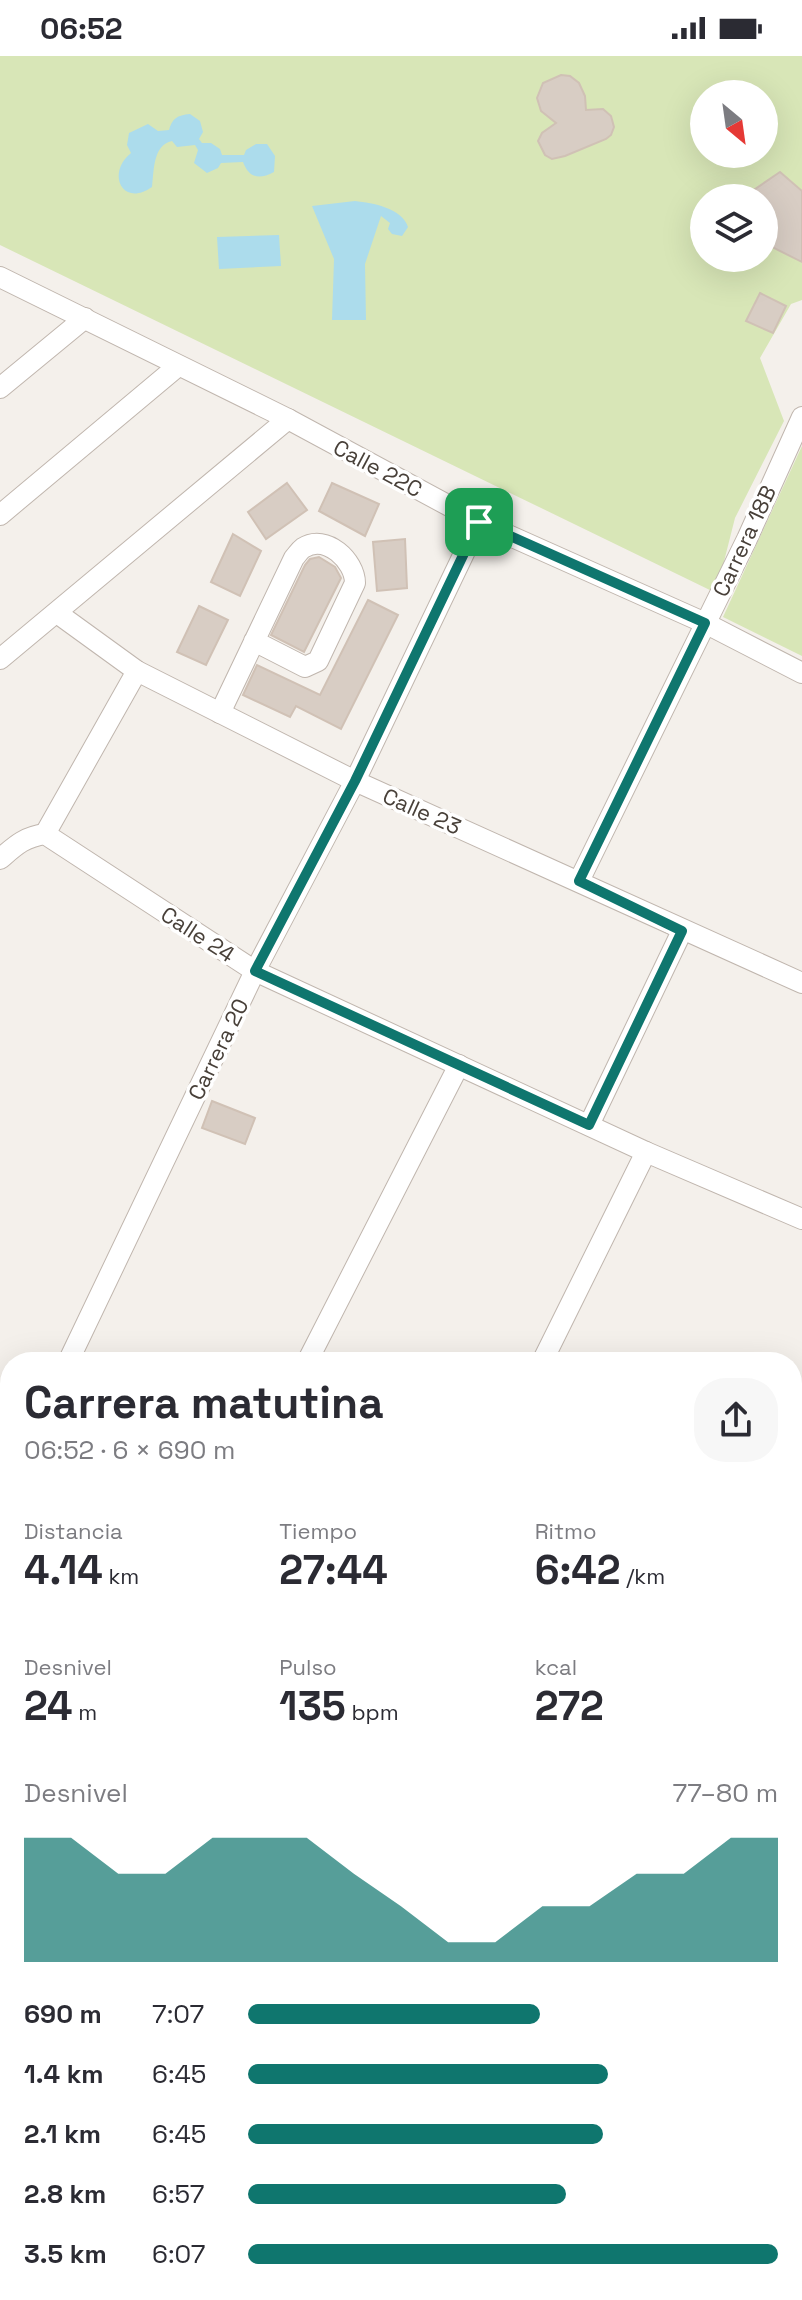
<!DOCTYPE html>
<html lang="es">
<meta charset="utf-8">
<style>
:root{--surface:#fff;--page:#f7f7f7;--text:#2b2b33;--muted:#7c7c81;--accent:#0f766e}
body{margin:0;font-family:"Space Grotesk",sans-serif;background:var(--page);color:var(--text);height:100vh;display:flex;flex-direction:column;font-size:30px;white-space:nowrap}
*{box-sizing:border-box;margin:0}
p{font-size:26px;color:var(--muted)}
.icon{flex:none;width:44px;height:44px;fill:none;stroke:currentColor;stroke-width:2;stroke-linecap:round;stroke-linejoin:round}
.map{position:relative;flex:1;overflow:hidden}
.details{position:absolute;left:0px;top:1296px;width:802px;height:948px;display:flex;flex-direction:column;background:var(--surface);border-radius:32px 32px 0 0;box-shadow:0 8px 32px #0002}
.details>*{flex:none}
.needle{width:52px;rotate:151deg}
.fabs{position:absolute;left:690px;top:24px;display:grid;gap:16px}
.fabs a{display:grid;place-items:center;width:88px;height:88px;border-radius:50%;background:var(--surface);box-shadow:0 8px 32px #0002;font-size:40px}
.pin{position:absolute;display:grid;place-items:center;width:68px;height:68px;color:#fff;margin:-34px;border-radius:16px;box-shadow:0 4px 12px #0006}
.round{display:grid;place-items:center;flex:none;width:84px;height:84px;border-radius:32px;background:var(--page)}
.headline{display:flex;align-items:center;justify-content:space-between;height:136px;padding:0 24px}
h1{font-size:44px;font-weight:700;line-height:60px}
.metrics{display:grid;grid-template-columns:repeat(3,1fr);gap:12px;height:136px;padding:8px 24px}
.metrics div{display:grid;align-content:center}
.metrics b{font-size:40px;font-weight:700}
.metrics small{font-size:22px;font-weight:400}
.metrics p{font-size:22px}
.chart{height:224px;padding:16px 24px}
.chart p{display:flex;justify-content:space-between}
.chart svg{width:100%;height:144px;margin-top:8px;fill:var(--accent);opacity:.7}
ul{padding:0 24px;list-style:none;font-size:26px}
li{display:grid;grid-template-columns:128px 96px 1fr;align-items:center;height:60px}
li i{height:20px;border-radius:10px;background:var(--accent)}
.status{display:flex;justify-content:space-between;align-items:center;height:56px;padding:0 40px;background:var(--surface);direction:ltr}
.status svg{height:22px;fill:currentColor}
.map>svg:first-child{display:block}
.green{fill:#d8e6b7;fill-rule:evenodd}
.water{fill:#acdcec}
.building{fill:#d8cdc4;stroke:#d0c1b5;stroke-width:2}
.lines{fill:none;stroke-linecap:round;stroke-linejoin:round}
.street-casing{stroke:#c0b6ae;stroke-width:22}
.secondary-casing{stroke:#d1bb9e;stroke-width:30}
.street{stroke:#fff;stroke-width:20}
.secondary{stroke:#fbe9ce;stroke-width:28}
.route-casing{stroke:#fff;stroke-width:16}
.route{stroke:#0f766e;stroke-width:10}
.labels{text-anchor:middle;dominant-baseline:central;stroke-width:7;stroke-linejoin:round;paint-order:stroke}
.street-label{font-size:22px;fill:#484039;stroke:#fff}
</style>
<div class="status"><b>06:52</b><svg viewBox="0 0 49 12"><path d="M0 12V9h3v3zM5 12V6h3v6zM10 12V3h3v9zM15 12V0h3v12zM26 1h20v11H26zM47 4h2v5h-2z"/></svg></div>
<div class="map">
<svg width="802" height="2244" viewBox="0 0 802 2244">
<rect width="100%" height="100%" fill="#f4f0eb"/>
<g class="green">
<path d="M0,0H802V244L791,248L760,302L784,365L735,462L716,537L0,189ZM704,38H764V98H704ZM704,142H764V202H704Z"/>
<path d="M802,390V600L723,561Z"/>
</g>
<g class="water">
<path d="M190,58L200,65L203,76L199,83L202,87H211L220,93L222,99H244L246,94L256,88H267L275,100L274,116C259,124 249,122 243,106L221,107L218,112L207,117L194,107L198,94L195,89L177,91L172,85C153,89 154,114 152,131C122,152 106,117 131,97L127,89L129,77L148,68L158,75L169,74C172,63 177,59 190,58Z"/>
<path d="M355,145C373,147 402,152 408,171L402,180L392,178L388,173L390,167L381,160L365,208L366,264H332L334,203L312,150Z"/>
<path d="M279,179L281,210L219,213L217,181Z"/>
</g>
<g class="building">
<path d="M561,19L570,20L579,27L585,40L586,54L603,53L611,60L614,71L611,79L606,83L565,100L552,103L545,99L538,85L542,77L556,67L541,55L537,42L543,27Z"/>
<path d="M780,116L802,135V206L764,187V142H742Z"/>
<path d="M760,237L786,250L773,277L746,265Z"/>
<path d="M287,427L307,454L266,483L248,456Z"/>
<path d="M332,427L379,448L365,480L319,455Z"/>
<path d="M233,478L261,495L240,540L211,526Z"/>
<path d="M405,483L407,532L377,535L373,486Z"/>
<path d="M319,501L335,511L341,522L304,596L271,579L305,509L310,503Z"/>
<path d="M368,544L398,559L341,673L296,650L290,661L243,639L257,609L320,639Z"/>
<path d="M199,550L228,564L206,609L177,596Z"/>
<path d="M212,1045L255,1062L245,1088L202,1072Z"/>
</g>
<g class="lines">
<defs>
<g id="street">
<path d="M0,221L288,363L479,466L705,567L802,617"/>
<path d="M0,332L85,262"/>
<path d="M0,459L178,310"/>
<path d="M57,557L137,615L355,725L802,927"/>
<path d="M0,603L288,363"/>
<path d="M220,657L294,502C297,499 299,495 303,492C326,477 355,505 355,527L318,605L305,611L254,585"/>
<path d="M45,778L137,615"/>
<path d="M0,803C15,790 24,781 45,778L255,915L646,1096L802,1163"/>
<path d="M579,825L747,483L802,361"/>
<path d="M589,1069L682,875"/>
<path d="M68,1306L255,915L355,725L479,466"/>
<path d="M307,1306L459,1009"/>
<path d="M542,1306L646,1096"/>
<path d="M792,1398H802"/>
<path d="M0,1451L10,1430"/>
<path d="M792,1633H802"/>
<path d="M0,1765L10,1770"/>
<path d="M792,1868H802"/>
<path d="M0,2004L10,1983"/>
<path d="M792,2090L802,2091"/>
<path d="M0,2100H10"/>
<path d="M78,2244L83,2234"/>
<path d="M241,2244L245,2234"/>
</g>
<g id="secondary">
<path d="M0,1811L10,1817"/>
<path d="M0,1838L10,1844"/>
<path d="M792,2116L802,2117"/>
<path d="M792,2138H802"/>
</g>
</defs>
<use href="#street" class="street-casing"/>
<use href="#secondary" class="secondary-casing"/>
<use href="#street" class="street"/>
<use href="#secondary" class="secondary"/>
</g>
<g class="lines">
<defs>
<path id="route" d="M479,466L705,567L579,825L682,875L589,1069L255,915L355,725Z"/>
</defs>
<use href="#route" class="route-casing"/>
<use href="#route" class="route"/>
</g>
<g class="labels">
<g class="street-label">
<text transform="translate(378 412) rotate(28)">Calle 22C</text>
<text transform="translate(744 485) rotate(-65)">Carrera 18B</text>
<text transform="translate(422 755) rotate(24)">Calle 23</text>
<text transform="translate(198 878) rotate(33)">Calle 24</text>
<text transform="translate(218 993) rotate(-64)">Carrera 20</text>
</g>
</g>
</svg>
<div class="fabs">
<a><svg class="needle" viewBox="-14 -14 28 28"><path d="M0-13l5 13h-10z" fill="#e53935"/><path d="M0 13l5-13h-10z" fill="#7c7c81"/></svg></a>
<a><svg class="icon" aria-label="layers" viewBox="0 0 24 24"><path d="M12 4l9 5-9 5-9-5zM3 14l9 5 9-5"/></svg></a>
</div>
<div class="pin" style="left:479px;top:466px;background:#1e9e55"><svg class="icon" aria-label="arrive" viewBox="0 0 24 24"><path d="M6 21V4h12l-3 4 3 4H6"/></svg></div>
<section class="details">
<div class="headline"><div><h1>Carrera matutina</h1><p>06:52 · 6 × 690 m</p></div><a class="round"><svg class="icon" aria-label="share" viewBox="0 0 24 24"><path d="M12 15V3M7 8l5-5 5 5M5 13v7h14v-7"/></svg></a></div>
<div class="metrics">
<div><p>Distancia</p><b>4.14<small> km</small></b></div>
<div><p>Tiempo</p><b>27:44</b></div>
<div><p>Ritmo</p><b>6:42<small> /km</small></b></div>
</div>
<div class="metrics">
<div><p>Desnivel</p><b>24<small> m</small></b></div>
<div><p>Pulso</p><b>135<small> bpm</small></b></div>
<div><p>kcal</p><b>272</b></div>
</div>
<div class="chart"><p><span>Desnivel</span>77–80 m</p>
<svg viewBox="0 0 160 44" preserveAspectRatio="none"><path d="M0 44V6L10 6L20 17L30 17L40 6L50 6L60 6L70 17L80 27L90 38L100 38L110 27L120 27L130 17L140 17L150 6L160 6V44z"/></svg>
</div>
<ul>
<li><b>690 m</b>7:07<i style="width:55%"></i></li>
<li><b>1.4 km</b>6:45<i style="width:68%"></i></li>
<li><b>2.1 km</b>6:45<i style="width:67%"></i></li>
<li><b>2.8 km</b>6:57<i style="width:60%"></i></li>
<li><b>3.5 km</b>6:07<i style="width:100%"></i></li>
</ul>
</section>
</div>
